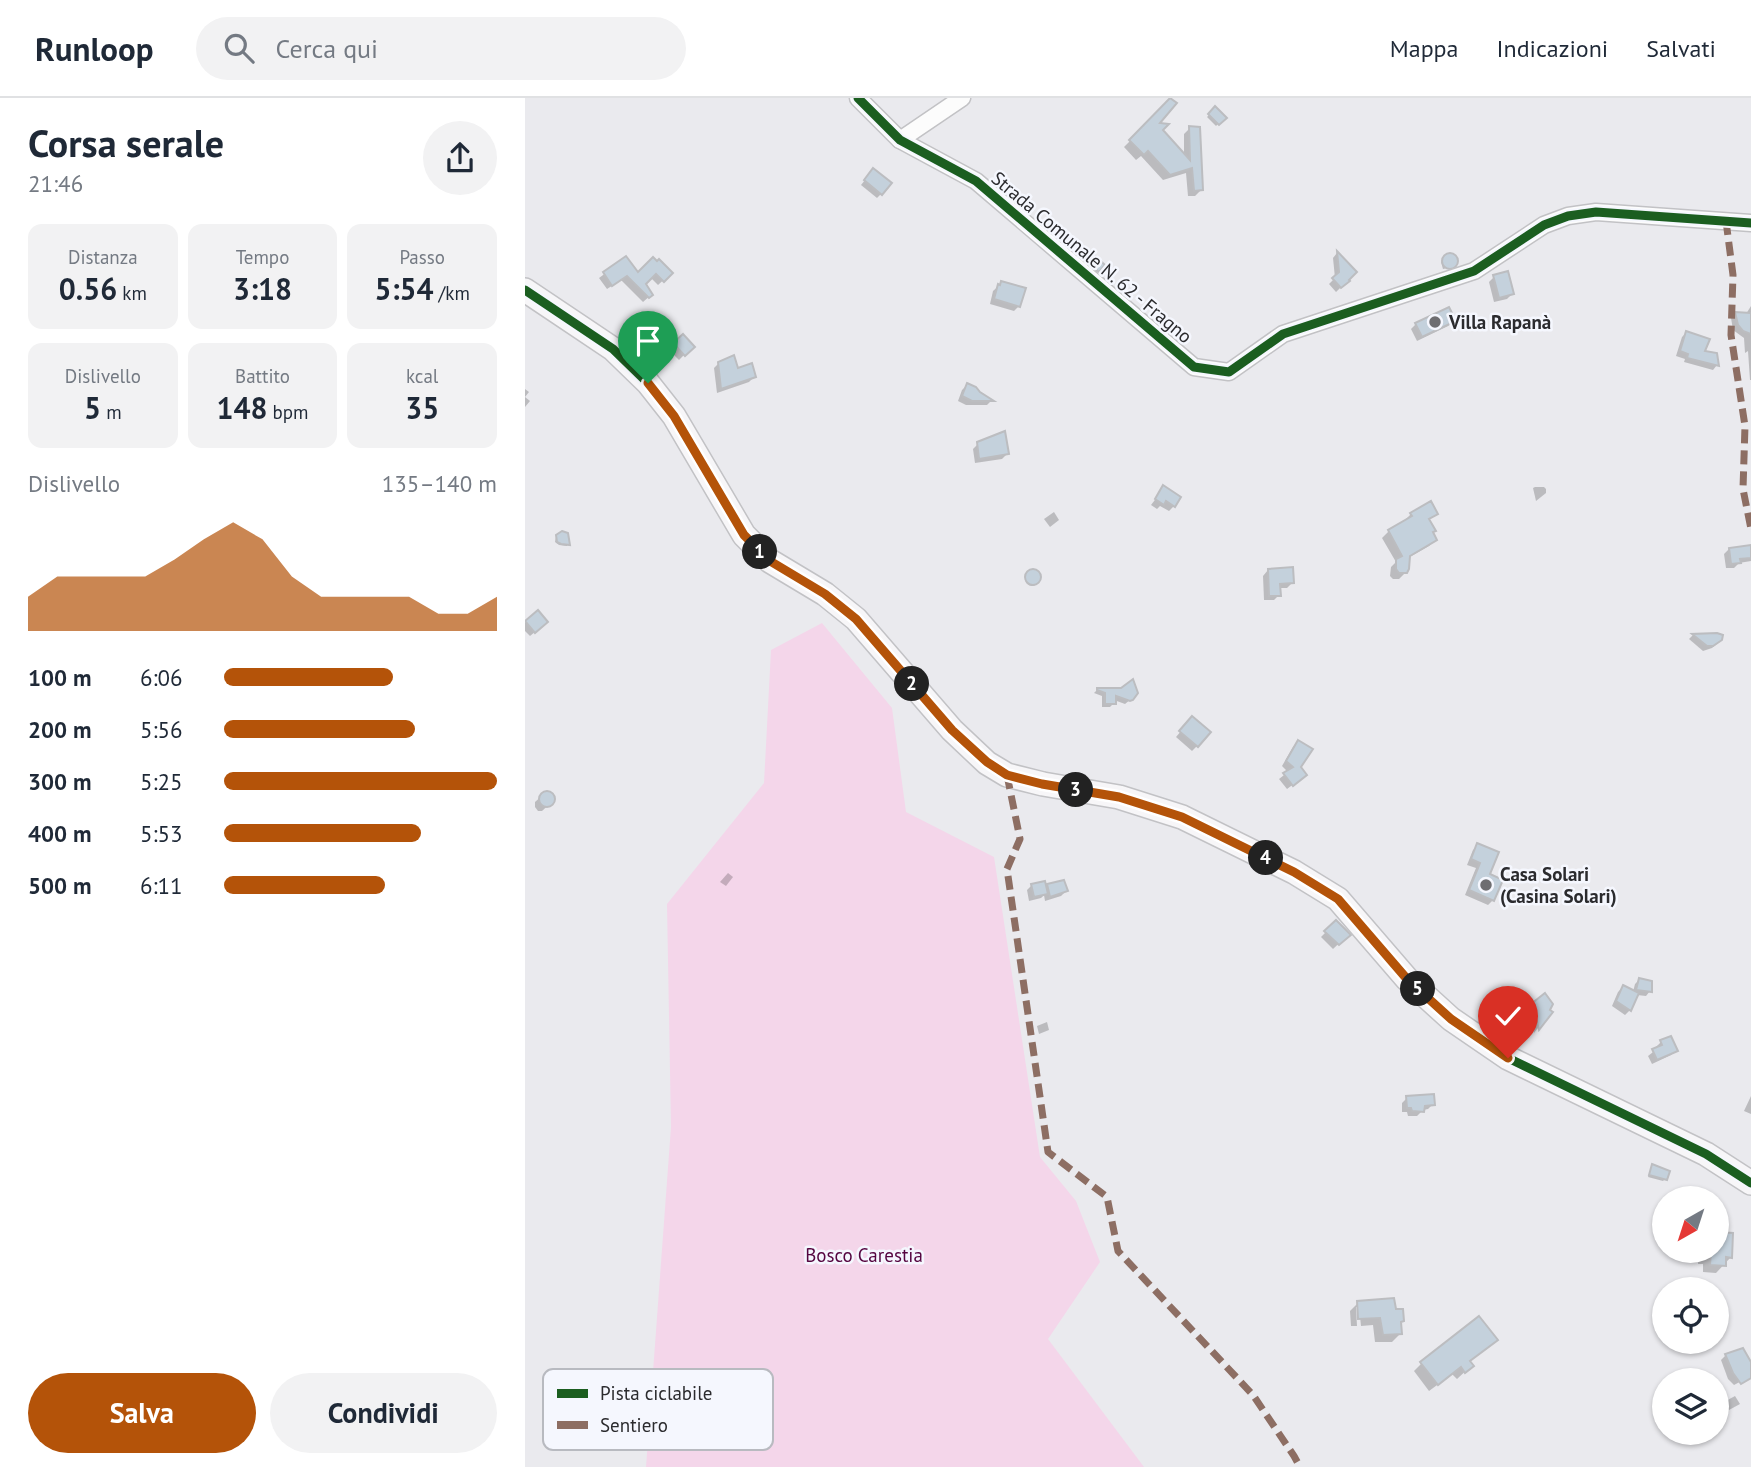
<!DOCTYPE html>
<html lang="it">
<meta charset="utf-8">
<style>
:root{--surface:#fff;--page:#f2f2f3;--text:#1f2937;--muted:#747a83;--line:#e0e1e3;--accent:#b45309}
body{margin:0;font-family:"PT Sans",sans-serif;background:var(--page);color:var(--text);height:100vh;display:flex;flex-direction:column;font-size:26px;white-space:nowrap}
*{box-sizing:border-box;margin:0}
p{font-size:23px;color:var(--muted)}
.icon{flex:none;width:38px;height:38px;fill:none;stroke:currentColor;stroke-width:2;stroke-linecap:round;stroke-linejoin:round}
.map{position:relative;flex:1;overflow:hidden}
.panel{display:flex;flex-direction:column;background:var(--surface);width:525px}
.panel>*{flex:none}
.needle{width:46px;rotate:219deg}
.tools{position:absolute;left:1127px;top:1088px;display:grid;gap:14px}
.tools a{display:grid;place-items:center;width:77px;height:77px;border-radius:50%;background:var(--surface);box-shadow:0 2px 5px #0004;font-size:35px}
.pin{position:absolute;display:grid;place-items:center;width:60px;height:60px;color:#fff;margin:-72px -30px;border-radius:50% 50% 50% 0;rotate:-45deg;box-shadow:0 0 7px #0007}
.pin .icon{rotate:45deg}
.km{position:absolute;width:35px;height:35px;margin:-18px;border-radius:50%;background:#222;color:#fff;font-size:19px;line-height:35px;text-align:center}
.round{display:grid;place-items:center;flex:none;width:74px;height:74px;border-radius:37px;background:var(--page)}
.head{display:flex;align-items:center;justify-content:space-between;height:119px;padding:0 28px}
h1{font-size:38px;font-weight:800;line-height:52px}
.figures{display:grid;grid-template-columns:repeat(3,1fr);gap:10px;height:119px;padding:7px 28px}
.figures div{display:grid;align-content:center;border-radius:14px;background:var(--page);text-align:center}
.figures b{font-size:30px;font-weight:800}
.figures small{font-size:19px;font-weight:400}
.figures p{font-size:19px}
.chart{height:196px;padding:14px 28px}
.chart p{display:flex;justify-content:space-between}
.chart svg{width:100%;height:126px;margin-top:7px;fill:var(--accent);opacity:.7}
.button{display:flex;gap:14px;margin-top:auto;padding:14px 28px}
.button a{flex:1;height:80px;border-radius:42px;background:var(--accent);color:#fff;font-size:28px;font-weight:800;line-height:80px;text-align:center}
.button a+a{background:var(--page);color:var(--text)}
ul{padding:0 28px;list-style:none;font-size:23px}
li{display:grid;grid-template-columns:112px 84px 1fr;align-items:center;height:52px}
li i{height:18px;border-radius:9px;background:var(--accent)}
header{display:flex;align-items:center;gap:42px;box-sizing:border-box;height:98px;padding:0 35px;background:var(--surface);border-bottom:2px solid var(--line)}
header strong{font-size:33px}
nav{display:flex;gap:38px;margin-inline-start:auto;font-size:24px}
.search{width:490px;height:63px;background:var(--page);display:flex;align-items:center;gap:18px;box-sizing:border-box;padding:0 24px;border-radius:38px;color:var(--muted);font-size:26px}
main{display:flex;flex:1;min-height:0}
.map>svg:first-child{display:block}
.green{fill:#f4d6ea}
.shadow{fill:#0003}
.building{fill:#c4d1dc;stroke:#bcbdc0;stroke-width:2}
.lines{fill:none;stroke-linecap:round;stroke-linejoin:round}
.minor-casing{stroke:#c2c2c5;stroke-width:19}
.secondary-casing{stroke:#c2c2c5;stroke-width:26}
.minor{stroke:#fcfcfc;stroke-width:16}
.secondary{stroke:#f7f6f8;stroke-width:23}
.quiet{stroke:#8d6e63;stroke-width:7;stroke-dasharray:14 7;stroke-linecap:butt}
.cycleway-casing{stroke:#f5f7fe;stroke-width:13}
.cycleway{stroke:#1b5e20;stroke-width:9}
.route-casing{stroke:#fff;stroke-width:14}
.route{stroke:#b45309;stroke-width:9}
.poi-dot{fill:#6e6e71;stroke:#f5f7fe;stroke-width:2.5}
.labels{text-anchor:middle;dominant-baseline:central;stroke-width:5;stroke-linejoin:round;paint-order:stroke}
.street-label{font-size:19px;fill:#2b2b2e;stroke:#f5f7fe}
.poi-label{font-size:19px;font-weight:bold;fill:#2b2b2e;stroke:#f5f7fe;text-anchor:start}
.park-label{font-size:19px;fill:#550540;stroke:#f5f7fe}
.key{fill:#f5f7fe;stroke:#b8bac0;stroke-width:2}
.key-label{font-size:19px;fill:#2b2b2e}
</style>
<header>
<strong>Runloop</strong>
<div class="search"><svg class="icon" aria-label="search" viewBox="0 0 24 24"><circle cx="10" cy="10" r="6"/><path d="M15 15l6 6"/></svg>Cerca qui</div>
<nav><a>Mappa</a><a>Indicazioni</a><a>Salvati</a></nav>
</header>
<main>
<section class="panel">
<div class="head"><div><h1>Corsa serale</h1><p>21:46</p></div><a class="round"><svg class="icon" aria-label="share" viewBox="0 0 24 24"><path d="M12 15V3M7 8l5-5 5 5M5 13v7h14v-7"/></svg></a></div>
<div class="figures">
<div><p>Distanza</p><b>0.56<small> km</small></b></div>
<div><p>Tempo</p><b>3:18</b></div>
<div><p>Passo</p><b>5:54<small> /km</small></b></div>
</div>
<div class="figures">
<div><p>Dislivello</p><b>5<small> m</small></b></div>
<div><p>Battito</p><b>148<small> bpm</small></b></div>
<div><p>kcal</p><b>35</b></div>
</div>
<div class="chart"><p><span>Dislivello</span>135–140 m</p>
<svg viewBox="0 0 160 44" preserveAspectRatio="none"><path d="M0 44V32L10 25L20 25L30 25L40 25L50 19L60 12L70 6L80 12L90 25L100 32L110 32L120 32L130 32L140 38L150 38L160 32V44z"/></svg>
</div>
<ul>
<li><b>100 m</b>6:06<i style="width:62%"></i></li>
<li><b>200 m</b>5:56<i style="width:70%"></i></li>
<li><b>300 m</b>5:25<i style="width:100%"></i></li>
<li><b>400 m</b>5:53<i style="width:72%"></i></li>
<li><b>500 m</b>6:11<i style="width:59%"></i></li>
</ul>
<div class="button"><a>Salva</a><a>Condividi</a></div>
</section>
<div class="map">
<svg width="1226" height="1369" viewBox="0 0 1226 1369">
<rect width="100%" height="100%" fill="#eaeaee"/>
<path class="green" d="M297,525L367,610L381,714L469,759L515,1059L551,1103L575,1164L523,1241L619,1369H121L146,1029L142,806L239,685L246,552Z"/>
<g class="shadow">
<path d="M646,2L631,26L659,58V36L665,30L676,92L670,98H663L661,75L638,82L616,58L611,62L599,49Z"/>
<path d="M690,11L699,20L691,28L682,19Z"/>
<path d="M345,76L356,96L352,100L336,87Z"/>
<path d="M563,154L578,167L568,178L552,165Z"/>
<path d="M812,155L829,174L822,183L811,194L804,186L810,180L808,160Z"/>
<path d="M926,157L930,159L931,163L930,167L927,169L918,171L916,164L921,158Z"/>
<path d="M101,160L112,177L146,175L133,187L125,179L118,186L126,197L118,204L96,182L82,191L74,180Z"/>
<path d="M969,179L987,196L982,201L969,204L964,184Z"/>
<path d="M477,185L494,208L489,213L465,206L468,193Z"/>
<path d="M1226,208V282H1225L1223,253L1220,255L1219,240L1208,232L1206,220L1211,215L1221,216Z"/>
<path d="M928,223L923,228L892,243L886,231L891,226Z"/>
<path d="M1161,235L1192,267L1188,272L1159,264L1160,261L1151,258L1157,239Z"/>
<path d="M158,239L167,249L154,262L144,252Z"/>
<path d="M194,265L212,272L229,279L224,284L192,295L189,270Z"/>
<path d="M442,287L454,296L466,303L462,307H441L433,303L437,292Z"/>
<path d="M0,291L4,294L0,299L5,303L0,309Z"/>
<path d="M453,346L482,356L477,361L450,365L448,351Z"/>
<path d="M1010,389H1019L1021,391V395L1011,403L1008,390Z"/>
<path d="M639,390L649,408L644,413L635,408L632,411L626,407Z"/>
<path d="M529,414L534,422L525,429L519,421Z"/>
<path d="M886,416H911L903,423L910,442L904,448L883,460L881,474L874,481H868L865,478L866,469L871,464L857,440L864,433L881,424L880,422Z"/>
<path d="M31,439L43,446L42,448L34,447L30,444Z"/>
<path d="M1226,449V463L1214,465L1209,470H1201L1199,456L1204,451Z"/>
<path d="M743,472L767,485L762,490H754V497L749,502H739L738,478Z"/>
<circle cx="507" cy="481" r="7"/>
<path d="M12,514L16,529L5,538L0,533V525Z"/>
<path d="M1192,536L1193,545L1187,550L1178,553L1164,541L1168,537Z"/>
<path d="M573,591L606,601L600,606L589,602V605L585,609H577V598L569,595Z"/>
<path d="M662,626L672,648L667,653L651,639Z"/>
<path d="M773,644L774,682L762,691L754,681L763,674L757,668L768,649Z"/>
<path d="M20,695H25L28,698V703L17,713H13L10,709V704Z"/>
<path d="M953,747L963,777L968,802L963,807L940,797L951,770L942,767L948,752Z"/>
<path d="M203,775L208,779L201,788L195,784Z"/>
<path d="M507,787L520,790L522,788L541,793L536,798L520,803L519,797L516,800L504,803L502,792Z"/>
<path d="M811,824L823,837L808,851L796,839Z"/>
<path d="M1115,881L1125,893L1121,898L1112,897L1105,912L1100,917L1087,908L1093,894L1098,889L1108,894L1110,886Z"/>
<path d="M1008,907L1025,914L1009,935L1003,912Z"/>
<path d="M522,924L524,932L514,936L512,928Z"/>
<path d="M1136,944L1151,952L1146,957L1127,966L1123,958L1132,951L1131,949Z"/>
<path d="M1226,998V1016L1219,1013Z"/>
<path d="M882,1000L908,1006L903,1011L898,1012L892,1018H883L882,1014H877V1005Z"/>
<path d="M1127,1068L1140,1081L1138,1083L1123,1079Z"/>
<path d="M1192,1136H1207L1206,1159L1191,1175L1178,1174V1166H1173L1174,1155L1171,1156V1153H1192Z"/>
<path d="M833,1205L869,1213L877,1223L874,1226L875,1236L867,1244H850L848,1227L836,1228L834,1209H831L832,1228H826L825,1213Z"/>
<path d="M962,1250L943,1264L946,1268L932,1281L927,1276L904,1293L889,1273L897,1265Z"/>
<path d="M1201,1257L1226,1267V1278L1209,1287L1203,1281L1196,1262Z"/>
<path d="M1210,1298L1215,1306L1204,1312L1199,1304Z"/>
</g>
<g class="building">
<path d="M645,0L652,5L635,25L644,26L638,32L665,62L664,28L675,29L678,92L669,93L667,70L645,77L623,53L619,57L604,42Z"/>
<path d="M690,8L702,20L694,27L683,16Z"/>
<path d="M348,70L367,85L357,97L339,82Z"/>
<path d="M563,151L580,167L574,174L556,159Z"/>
<path d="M812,153L832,174L824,182L825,183L816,190L807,180L814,174Z"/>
<circle cx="925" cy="163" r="8"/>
<path d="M101,158L113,174L128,159L132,163L134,161L148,175L139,184L131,176L121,186L128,197L124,200L102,178L87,188L78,174Z"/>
<path d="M983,173L989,196L974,200L968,177Z"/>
<path d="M476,183L501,190L495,209L469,201L473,186L475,187Z"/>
<path d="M924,209L931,223L897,239L890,225Z"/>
<path d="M1210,214L1226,215V236L1218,233L1213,227Z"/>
<path d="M1161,233L1185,241L1180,253L1192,255L1194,268L1162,260L1163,256L1155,253Z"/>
<path d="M158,236L170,249L160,258L148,245Z"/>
<path d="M209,257L213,270L227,265L231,279L196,291L193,264Z"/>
<path d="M442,285L451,289L455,294L469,303H447L437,298Z"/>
<path d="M480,333L484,356L454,361L452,344Z"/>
<path d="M638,387L656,399L650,409L641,403L639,407L630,401Z"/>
<path d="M906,403L913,416L904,421L911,433L908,434L912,442L885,458L884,471L882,475H874L871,471V461L877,458L863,432L887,418L885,415Z"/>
<path d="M37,433L43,435L45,447L36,446L32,444L31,437Z"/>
<path d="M1226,447V460L1215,461L1216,465L1206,466L1204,450Z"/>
<path d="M768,469L769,485L755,486L756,498H744L743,471Z"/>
<circle cx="508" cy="479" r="8"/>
<path d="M13,512L23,524L10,535L0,523Z"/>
<path d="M1192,535L1198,537L1197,542L1188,548H1182L1167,536Z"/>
<path d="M608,581L613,595L608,602L605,603L591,598V606H580V595L572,592V590H596Z"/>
<path d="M667,618L686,634L673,649L654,633Z"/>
<path d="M773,642L788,651L776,669L782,677L768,688L758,675L768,669L761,663Z"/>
<circle cx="22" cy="701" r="8"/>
<path d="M952,745L974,754L965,776L978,782L969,803L944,792L955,765L946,761Z"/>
<path d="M539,782L543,793L525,799L522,786Z"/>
<path d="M520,783L523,796L509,799L506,786Z"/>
<path d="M811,822L826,837L814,847L799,833Z"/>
<path d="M1114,880L1127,883V894L1111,892Z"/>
<path d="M1098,887L1114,895L1106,913L1091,903Z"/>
<path d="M1020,895L1028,906L1025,912L1028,914L1014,932L1010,915L1006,906Z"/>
<path d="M1146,938L1153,953L1132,962L1127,951L1137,947L1135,942Z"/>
<path d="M909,996L910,1007L900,1008L899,1014L887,1013L886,1010H882L881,998Z"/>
<path d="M1127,1066L1145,1073L1142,1082L1124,1077Z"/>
<path d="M1192,1134L1208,1135L1207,1160L1201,1159V1168L1185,1167L1186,1153H1192Z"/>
<path d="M869,1200L871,1211H878L879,1223L876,1224L877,1236L858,1237L855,1220L833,1221L832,1203Z"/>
<path d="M954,1218L973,1242L945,1263L949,1268L940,1275L936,1269L913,1287L895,1264Z"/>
<path d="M1218,1250L1226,1264V1280L1216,1286L1208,1275L1200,1256Z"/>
</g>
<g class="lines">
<defs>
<g id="minor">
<path d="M333,0L375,42L451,83L669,269L704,274L758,236L949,173L1019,127L1043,118L1071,114L1226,125"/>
<path d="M375,42L437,0"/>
</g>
<path id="secondary" d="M0,192L88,251L123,285L149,318L219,437L245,463L300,496L331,521L427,632L462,665L482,677L518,686L594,699L657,719L769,774L813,801L882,881L926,921L983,960L1181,1056L1226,1085"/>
</defs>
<use href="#minor" class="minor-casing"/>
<use href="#secondary" class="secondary-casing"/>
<use href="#minor" class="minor"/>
<use href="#secondary" class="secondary"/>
<g class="quiet">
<path d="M1201,123L1208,177L1206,237L1220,328L1218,391L1226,431"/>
<path d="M482,677L495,741L482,771L523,1054L582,1099L593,1153L728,1297L769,1358L775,1369"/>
</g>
<defs>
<g id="cycleway">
<path d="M333,0L375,42L451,83L669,269L704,274L758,236L949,173L1019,127L1043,118L1071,114L1226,125"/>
<path d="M0,192L88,251L123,285L149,318L219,437L245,463L300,496L331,521L427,632L462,665L482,677L518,686L594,699L657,719L769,774L813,801L882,881L926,921L983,960L1181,1056L1226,1085"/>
</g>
</defs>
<use href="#cycleway" class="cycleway-casing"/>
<use href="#cycleway" class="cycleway"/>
</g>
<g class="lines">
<defs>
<path id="route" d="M123,285L149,318L219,437L245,463L300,496L331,521L427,632L462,664L482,677L517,686L594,699L657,719L769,774L813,801L882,881L926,921L983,960"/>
</defs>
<use href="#route" class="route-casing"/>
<use href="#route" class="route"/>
</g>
<g class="poi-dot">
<circle cx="910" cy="224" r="7"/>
<circle cx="961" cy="787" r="7"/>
</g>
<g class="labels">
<g class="street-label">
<text transform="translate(567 159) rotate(40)">Strada Comunale N. 62 - Fragno</text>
</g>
<g class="poi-label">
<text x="924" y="224">Villa Rapanà</text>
<text x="975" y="776">Casa Solari<tspan x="975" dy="22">(Casina Solari)</tspan></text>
</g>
<g class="park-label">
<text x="339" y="1157">Bosco Carestia</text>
</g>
</g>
<rect x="18" y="1271" width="230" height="81" rx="10" class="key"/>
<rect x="32" y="1291" width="31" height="9" fill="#1b5e20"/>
<rect x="32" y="1323" width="31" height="8" fill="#8d6e63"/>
<g class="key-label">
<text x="75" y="1302">Pista ciclabile</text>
<text x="75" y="1334">Sentiero</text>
</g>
</svg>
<div class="tools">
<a><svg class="needle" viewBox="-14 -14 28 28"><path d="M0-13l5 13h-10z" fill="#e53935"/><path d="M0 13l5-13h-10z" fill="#747a83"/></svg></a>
<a><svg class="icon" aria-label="locate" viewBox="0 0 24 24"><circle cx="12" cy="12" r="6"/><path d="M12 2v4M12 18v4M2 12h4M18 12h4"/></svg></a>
<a><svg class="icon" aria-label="layers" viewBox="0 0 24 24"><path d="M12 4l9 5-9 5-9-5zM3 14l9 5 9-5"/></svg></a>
</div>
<div class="pin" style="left:123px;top:285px;background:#1e9e55"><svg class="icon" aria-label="arrive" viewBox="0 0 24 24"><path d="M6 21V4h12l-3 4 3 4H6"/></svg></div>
<div class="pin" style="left:983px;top:960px;background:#d93025"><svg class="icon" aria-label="check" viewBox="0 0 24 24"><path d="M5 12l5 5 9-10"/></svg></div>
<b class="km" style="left:235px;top:454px">1</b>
<b class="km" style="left:387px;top:586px">2</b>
<b class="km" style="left:551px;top:692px">3</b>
<b class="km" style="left:741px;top:760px">4</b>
<b class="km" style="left:893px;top:891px">5</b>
</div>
</main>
